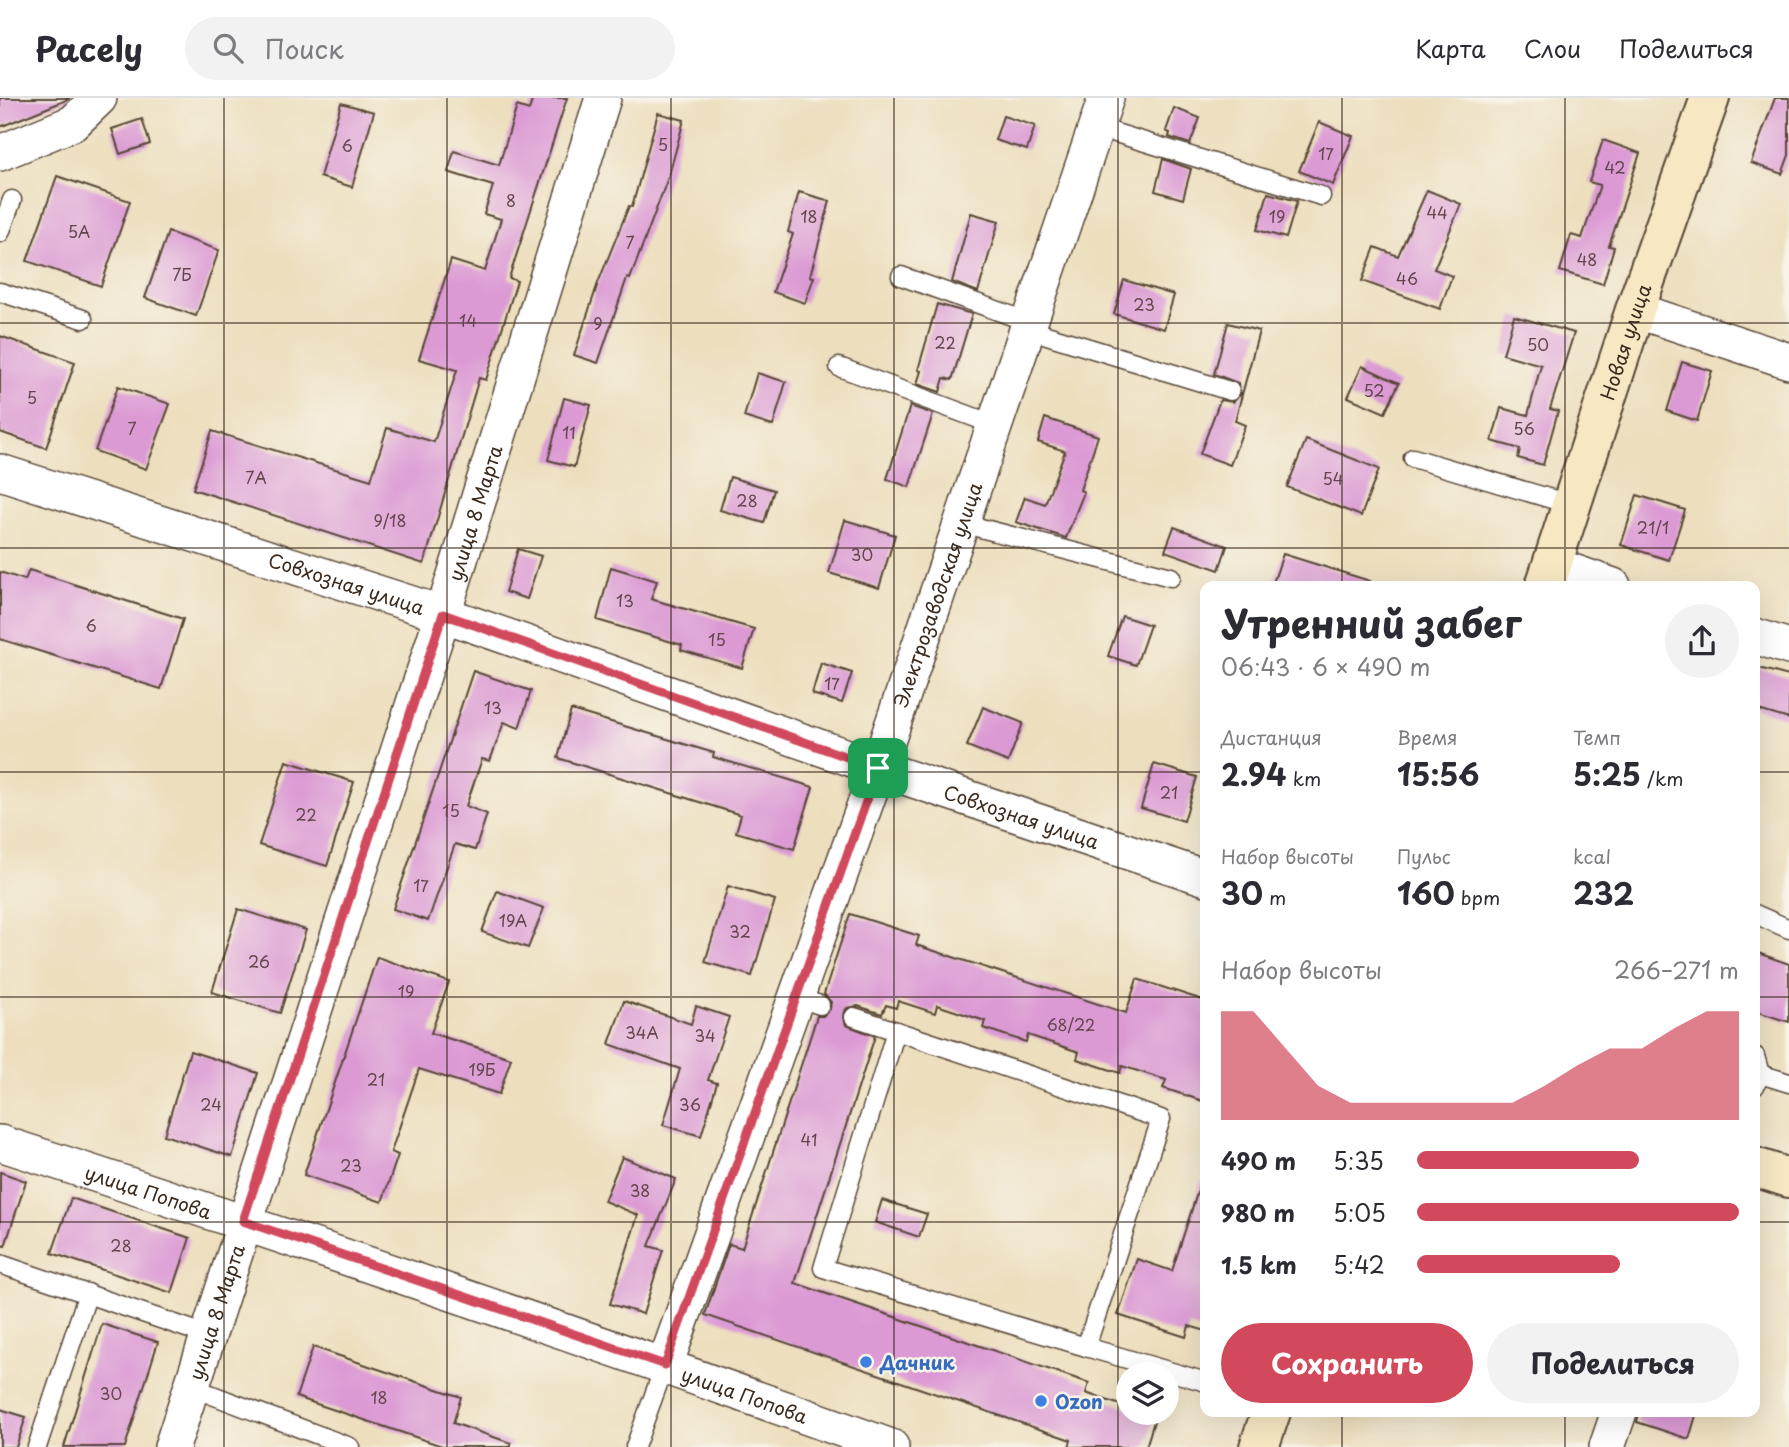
<!DOCTYPE html>
<html lang="ru">
<meta charset="utf-8">
<style>
:root{--surface:#fff;--page:#f2f2f3;--text:#2b2b33;--muted:#7c7c81;--line:#e1e1e2;--accent:#d1495b}
body{margin:0;font-family:"Playpen Sans",sans-serif;background:var(--page);color:var(--text);height:100vh;display:flex;flex-direction:column;font-size:26px;white-space:nowrap}
*{box-sizing:border-box;margin:0}
p{font-size:23px;color:var(--muted)}
.icon{flex:none;width:38px;height:38px;fill:none;stroke:currentColor;stroke-width:2;stroke-linecap:round;stroke-linejoin:round}
.map{position:relative;flex:1;overflow:hidden}
.sheet{position:absolute;left:1200px;top:483px;width:560px;height:836px;display:flex;flex-direction:column;background:var(--surface);border-radius:14px;box-shadow:0 7px 28px #0002}
.sheet>*{flex:none}
.tools{position:absolute;left:1116px;top:1264px;display:grid;gap:14px}
.tools a{display:grid;place-items:center;width:63px;height:63px;border-radius:50%;background:var(--surface);box-shadow:0 7px 28px #0002;font-size:35px}
.pin{position:absolute;display:grid;place-items:center;width:60px;height:60px;color:#fff;margin:-30px;border-radius:14px;box-shadow:0 4px 10px #0006}
.round{display:grid;place-items:center;flex:none;width:74px;height:74px;border-radius:37px;background:var(--page)}
.head{display:flex;align-items:center;justify-content:space-between;height:119px;padding:0 21px}
h1{font-size:38px;font-weight:700;line-height:52px}
.metrics{display:grid;grid-template-columns:repeat(3,1fr);gap:10px;height:119px;padding:7px 21px}
.metrics div{display:grid;align-content:center}
.metrics b{font-size:30px;font-weight:700}
.metrics small{font-size:19px;font-weight:400}
.metrics p{font-size:19px}
.chart{height:196px;padding:14px 21px}
.chart p{display:flex;justify-content:space-between}
.chart svg{width:100%;height:126px;margin-top:7px;fill:var(--accent);opacity:.7}
.action{display:flex;gap:14px;margin-top:auto;padding:14px 21px}
.action a{flex:1;height:80px;border-radius:42px;background:var(--accent);color:#fff;font-size:28px;font-weight:700;line-height:80px;text-align:center}
.action a+a{background:var(--page);color:var(--text)}
ul{padding:0 21px;list-style:none;font-size:23px}
li{display:grid;grid-template-columns:112px 84px 1fr;align-items:center;height:52px}
li i{height:18px;border-radius:9px;background:var(--accent)}
header{display:flex;align-items:center;gap:42px;box-sizing:border-box;height:98px;padding:0 35px;background:var(--surface);border-bottom:2px solid var(--line)}
header strong{font-size:33px}
nav{display:flex;gap:38px;margin-inline-start:auto;font-size:24px}
.search{width:490px;height:63px;background:var(--page);display:flex;align-items:center;gap:18px;box-sizing:border-box;padding:0 24px;border-radius:38px;color:var(--muted);font-size:26px}
.map>svg:first-child{display:block}
.building{fill:#db9ad4}
.lines{fill:none;stroke-linecap:round;stroke-linejoin:round}
.lane-casing{stroke:#564536;stroke-width:21}
.street-casing{stroke:#564536;stroke-width:38}
.secondary-casing{stroke:#564536;stroke-width:42}
.lane{stroke:#fff;stroke-width:18}
.street{stroke:#fff;stroke-width:35}
.secondary{stroke:#f7e8c3;stroke-width:38}
.route-casing{stroke:#fff;stroke-width:14}
.route{stroke:#d1495b;stroke-width:9}
.grid{fill:none;stroke:#3b2a1e;stroke-width:2;stroke-opacity:0.55}
.shop-dot{fill:#3f7fe0;stroke:#f7f3e8;stroke-width:2.5}
.labels{text-anchor:middle;dominant-baseline:central;stroke-width:5;stroke-linejoin:round;paint-order:stroke}
.number-label{font-size:16px;fill:#63464c}
.street-label{font-size:19px;fill:#3b2a1e;stroke:#f7f3e8}
.shop-label{font-size:19px;font-weight:bold;fill:#366cbe;stroke:#f7f3e8;text-anchor:start}
</style>
<header>
<strong>Pacely</strong>
<div class="search"><svg class="icon" aria-label="search" viewBox="0 0 24 24"><circle cx="10" cy="10" r="6"/><path d="M15 15l6 6"/></svg>Поиск</div>
<nav><a>Карта</a><a>Слои</a><a>Поделиться</a></nav>
</header>
<div class="map">
<svg width="1789" height="1349" viewBox="0 0 1789 1349">
<rect width="100%" height="100%" fill="#f7f3e8"/>
<filter id="ink" filterUnits="userSpaceOnUse"><feTurbulence type="fractalNoise" baseFrequency=".0143" numOctaves="2"/><feDisplacementMap in="SourceGraphic" scale="14" xChannelSelector="R" yChannelSelector="G"/><feConvolveMatrix kernelMatrix="1 2 1 2 8 2 1 2 1" color-interpolation-filters="sRGB"/></filter>
<filter id="wash" filterUnits="userSpaceOnUse"><feTurbulence type="fractalNoise" baseFrequency=".00686" numOctaves="4" result="noise"/><feDisplacementMap in="SourceGraphic" scale="28" xChannelSelector="R" yChannelSelector="G"/><feGaussianBlur stdDeviation="1.57" result="paint"/><feColorMatrix in="noise" values="0 0 0 0 0 0 0 0 0 0 0 0 0 0 0 0 0 1.4 0 .05"/><feComposite in="paint" operator="in"/></filter>
<g filter="url(#wash)">
<rect width="100%" height="100%" fill="#eddfbe"/>
<g id="blocks">
<g class="building">
<path d="M0,0H69V1L0,29Z"/>
<path d="M533,0H567L509,180L517,183L486,282L479,280L424,466L193,391L212,333L371,382L387,330L434,344L457,272L419,261L451,162L485,173L501,121L484,116L493,88L448,74L454,53L499,67L517,8L529,12Z"/>
<path d="M1775,0H1789V57L1782,76L1751,65Z"/>
<path d="M341,5L374,14L352,89L320,79Z"/>
<path d="M1174,10L1200,20L1190,46L1169,39L1170,35L1166,33Z"/>
<path d="M658,15L684,22L669,77L630,181L627,180L598,265L574,257L598,185L629,108L632,109Z"/>
<path d="M1003,18L1035,28L1027,52L995,42Z"/>
<path d="M142,21L150,46L120,56L112,31Z"/>
<path d="M1319,24L1353,38L1333,87L1299,73Z"/>
<path d="M1603,42L1640,55L1609,148L1614,149L1603,186L1560,173L1571,137L1582,140L1600,87L1589,84Z"/>
<path d="M1163,61L1191,71L1183,101L1155,93Z"/>
<path d="M57,78L130,103L101,188L27,163Z"/>
<path d="M1427,92L1461,106L1434,171L1452,178L1440,211L1362,183L1375,149L1398,158Z"/>
<path d="M799,94L830,103L810,178L814,179L805,205L773,194L793,136L788,134Z"/>
<path d="M1268,95L1297,103L1286,140L1257,132Z"/>
<path d="M971,115L999,123L978,194L952,184Z"/>
<path d="M168,134L219,152L196,218L145,200Z"/>
<path d="M1124,182L1174,197L1164,231L1114,216Z"/>
<path d="M937,206L972,216L952,282L944,280L940,294L917,286L921,273L918,272Z"/>
<path d="M1514,218L1574,235L1550,311L1558,313L1543,367L1518,360L1520,351L1492,343L1501,310L1528,317L1541,267L1503,256Z"/>
<path d="M1228,225L1259,233L1235,323L1245,327L1230,367L1200,356L1220,302L1233,304L1241,296L1238,285L1214,276Z"/>
<path d="M0,238L75,264L46,350L0,334Z"/>
<path d="M1682,264L1712,273L1697,323L1667,313Z"/>
<path d="M1362,268L1399,285L1385,315L1348,299Z"/>
<path d="M757,275L786,284L773,328L744,319Z"/>
<path d="M118,288L170,306L146,371L95,353Z"/>
<path d="M564,300L591,307L574,369L548,362Z"/>
<path d="M910,308L933,316L909,389L887,381Z"/>
<path d="M1045,320L1098,338L1080,392L1084,394L1066,440L1016,424L1025,399L1045,406L1065,353L1038,344Z"/>
<path d="M1306,342L1379,371L1361,418L1287,389Z"/>
<path d="M730,379L774,392L764,425L720,412Z"/>
<path d="M1637,397L1685,412L1669,462L1621,447Z"/>
<path d="M845,422L895,437L879,490L829,475Z"/>
<path d="M1174,429L1227,448L1219,472L1165,453Z"/>
<path d="M518,451L541,458L527,501L505,494Z"/>
<path d="M1283,456L1370,483L1369,488H1272Z"/>
<path d="M611,469L657,483L651,501L754,531L742,570L681,552L682,547L597,522Z"/>
<path d="M29,472L183,521L161,591L0,541V474L25,482Z"/>
<path d="M1122,518L1150,527L1136,567L1108,558Z"/>
<path d="M821,565L852,575L842,605L812,596Z"/>
<path d="M1755,569L1789,578V621L1755,611Z"/>
<path d="M473,573L531,593L519,630L504,624L490,663L482,661L466,708L487,716L475,752L455,746L428,823L393,811Z"/>
<path d="M983,609L1023,625L1008,664L967,648Z"/>
<path d="M571,612L714,655L713,659L813,689L794,751L736,734L741,717L558,660Z"/>
<path d="M286,663L354,684L327,768L259,747Z"/>
<path d="M1154,666L1197,679L1184,723L1141,710Z"/>
<path d="M728,788L775,802L752,878L705,864Z"/>
<path d="M497,793L544,810L528,850L482,834Z"/>
<path d="M238,811L306,832L280,915L212,894Z"/>
<path d="M850,816L919,838L916,847L1126,915L1137,881L1206,903V1004L1163,990L1166,982L1122,968L1120,975L1077,961L1079,954L1028,937L1026,944L983,930L985,923L937,907L935,915L898,903L896,910L886,907L882,916L858,908L847,910L843,916L846,927L875,938L795,1185L1089,1285L1086,1295L1129,1310V1314L1155,1320L1146,1349H1069L1071,1342L705,1217L729,1146L742,1150L817,918H823L830,911L831,904L824,896Z"/>
<path d="M1755,854L1789,866V924L1755,913Z"/>
<path d="M377,859L449,884L431,935L511,960L499,996L419,971L391,1054L398,1057L382,1104L304,1077Z"/>
<path d="M624,903L691,926L696,908L729,919L708,982L717,985L701,1038L663,1027L680,971L609,946Z"/>
<path d="M190,953L258,975L232,1059L164,1037Z"/>
<path d="M622,1059L676,1081L649,1148L663,1152L643,1216L610,1206L638,1117L604,1103Z"/>
<path d="M0,1074L26,1083L5,1148L0,1147Z"/>
<path d="M1201,1083L1206,1084V1233L1189,1228L1186,1239L1118,1217L1137,1161L1172,1173Z"/>
<path d="M71,1100L190,1140L172,1195L52,1155Z"/>
<path d="M882,1102L927,1116L919,1139L875,1124Z"/>
<path d="M102,1226L158,1244L125,1349H64Z"/>
<path d="M313,1249L461,1299L453,1325L511,1345V1349H445L296,1299Z"/>
<path d="M0,1311L26,1319L16,1349H0Z"/>
<path d="M1639,1314H1697L1689,1341L1637,1324Z"/>
</g>
</g>
</g>
<g filter="url(#ink)">
<use href="#blocks" fill-opacity="0" stroke="#564536" stroke-width="2"/>
<g class="lines">
<defs>
<g id="lane">
<path d="M1096,29L1321,98"/>
<path d="M0,135L12,102"/>
<path d="M901,178L1029,224"/>
<path d="M0,194L83,221"/>
<path d="M1027,231L1230,293"/>
<path d="M839,269L995,327"/>
<path d="M1413,360L1572,407"/>
<path d="M961,425L1171,479"/>
<path d="M1755,816L1789,831"/>
<path d="M796,899L820,907"/>
<path d="M854,919L1161,1021L1086,1249L1206,1284"/>
<path d="M896,933L823,1170L1086,1249"/>
<path d="M1755,958L1760,976L1755,988"/>
<path d="M1760,976L1789,985"/>
<path d="M0,1166L207,1237"/>
<path d="M191,1289L350,1349"/>
<path d="M37,1349L88,1195"/>
<path d="M635,1349L665,1267"/>
</g>
<g id="street">
<path d="M0,55L73,25L99,0"/>
<path d="M1635,212L1789,263"/>
<path id="s1" d="M0,374L443,516L878,670L1206,780"/>
<path d="M1553,467L1613,488"/>
<path d="M1755,538L1789,549"/>
<path id="s2" d="M0,1045C299,1142 596,1242 891,1349"/>
<path id="s3" d="M665,1267L878,670L1106,0"/>
<path id="s4" d="M172,1349L443,516L603,0"/>
<path d="M1607,1349L1619,1314"/>
</g>
<g id="secondary">
<path id="s5" d="M1545,488L1635,212L1710,0"/>
<path d="M1755,1069L1789,1080"/>
<path d="M1259,1349L1271,1314"/>
</g>
</defs>
<use href="#lane" class="lane-casing"/>
<use href="#street" class="street-casing"/>
<use href="#secondary" class="secondary-casing"/>
<use href="#lane" class="lane"/>
<use href="#street" class="street"/>
<use href="#secondary" class="secondary"/>
</g>
</g>
<g class="lines" filter="url(#ink)">
<defs>
<path id="route" d="M443,516L878,670L665,1267L243,1123Z"/>
</defs>
<use href="#route" class="route-casing"/>
<use href="#route" class="route"/>
</g>
<path class="grid" d="M224,0V1349M447,0V1349M671,0V1349M894,0V1349M1118,0V1349M1342,0V488M1565,0V488M0,225H1789M0,450H1789M0,674H1206M1755,674H1789M0,899H1206M1755,899H1789M0,1124H1206M1755,1124H1789M1342,1314V1349M1565,1314V1349"/>
<g class="shop-dot">
<circle cx="866" cy="1264" r="7"/>
<circle cx="1041" cy="1303" r="7"/>
</g>
<g class="labels">
<g class="number-label">
<text x="663" y="46">5</text>
<text x="347" y="47">6</text>
<text x="1326" y="55">17</text>
<text x="1615" y="69">42</text>
<text x="511" y="102">8</text>
<text x="1437" y="114">44</text>
<text x="809" y="118">18</text>
<text x="1277" y="118">19</text>
<text x="79" y="133">5А</text>
<text x="630" y="144">7</text>
<text x="1587" y="161">48</text>
<text x="182" y="176">7Б</text>
<text x="1407" y="180">46</text>
<text x="1144" y="206">23</text>
<text x="468" y="222">14</text>
<text x="598" y="225">9</text>
<text x="945" y="244">22</text>
<text x="1538" y="246">50</text>
<text x="1374" y="292">52</text>
<text x="32" y="299">5</text>
<text x="132" y="330">7</text>
<text x="1524" y="330">56</text>
<text x="569" y="334">11</text>
<text x="256" y="379">7А</text>
<text x="1333" y="380">54</text>
<text x="747" y="402">28</text>
<text x="390" y="422">9/18</text>
<text x="1653" y="429">21/1</text>
<text x="862" y="456">30</text>
<text x="625" y="502">13</text>
<text x="91" y="527">6</text>
<text x="717" y="541">15</text>
<text x="832" y="585">17</text>
<text x="493" y="609">13</text>
<text x="1169" y="694">21</text>
<text x="451" y="712">15</text>
<text x="306" y="716">22</text>
<text x="421" y="787">17</text>
<text x="513" y="822">19А</text>
<text x="740" y="833">32</text>
<text x="259" y="863">26</text>
<text x="406" y="893">19</text>
<text x="1071" y="926">68/22</text>
<text x="642" y="934">34А</text>
<text x="705" y="937">34</text>
<text x="482" y="971">19Б</text>
<text x="376" y="981">21</text>
<text x="211" y="1006">24</text>
<text x="690" y="1006">36</text>
<text x="809" y="1041">41</text>
<text x="351" y="1067">23</text>
<text x="640" y="1092">38</text>
<text x="121" y="1147">28</text>
<text x="111" y="1295">30</text>
<text x="379" y="1299">18</text>
</g>
<g class="street-label">
<text stroke="none"><textPath href="#s5" startOffset="257">Новая улица</textPath></text>
<text stroke="none"><textPath href="#s4" startOffset="982">улица 8 Марта</textPath></text>
<text stroke="none"><textPath href="#s1" startOffset="364">Совхозная улица</textPath></text>
<text stroke="none"><textPath href="#s3" startOffset="817">Электрозаводская улица</textPath></text>
<text stroke="none"><textPath href="#s1" startOffset="1078">Совхозная улица</textPath></text>
<text stroke="none"><textPath href="#s2" startOffset="156">улица Попова</textPath></text>
<text stroke="none"><textPath href="#s4" startOffset="142">улица 8 Марта</textPath></text>
<text stroke="none"><textPath href="#s2" startOffset="786">улица Попова</textPath></text>
</g>
<g class="shop-label">
<text x="880" y="1264">Дачник</text>
<text x="1055" y="1303">Ozon</text>
</g>
</g>
</svg>
<div class="tools">
<a><svg class="icon" aria-label="layers" viewBox="0 0 24 24"><path d="M12 4l9 5-9 5-9-5zM3 14l9 5 9-5"/></svg></a>
</div>
<div class="pin" style="left:878px;top:670px;background:#1e9e55"><svg class="icon" aria-label="arrive" viewBox="0 0 24 24"><path d="M6 21V4h12l-3 4 3 4H6"/></svg></div>
<section class="sheet">
<div class="head"><div><h1>Утренний забег</h1><p>06:43 · 6 × 490 m</p></div><a class="round"><svg class="icon" aria-label="share" viewBox="0 0 24 24"><path d="M12 15V3M7 8l5-5 5 5M5 13v7h14v-7"/></svg></a></div>
<div class="metrics">
<div><p>Дистанция</p><b>2.94<small> km</small></b></div>
<div><p>Время</p><b>15:56</b></div>
<div><p>Темп</p><b>5:25<small> /km</small></b></div>
</div>
<div class="metrics">
<div><p>Набор высоты</p><b>30<small> m</small></b></div>
<div><p>Пульс</p><b>160<small> bpm</small></b></div>
<div><p>kcal</p><b>232</b></div>
</div>
<div class="chart"><p><span>Набор высоты</span>266–271 m</p>
<svg viewBox="0 0 160 44" preserveAspectRatio="none"><path d="M0 44V6L10 6L20 19L30 32L40 38L50 38L60 38L70 38L80 38L90 38L100 32L110 25L120 19L130 19L140 12L150 6L160 6V44z"/></svg>
</div>
<ul>
<li><b>490 m</b>5:35<i style="width:69%"></i></li>
<li><b>980 m</b>5:05<i style="width:100%"></i></li>
<li><b>1.5 km</b>5:42<i style="width:63%"></i></li>
</ul>
<div class="action"><a>Сохранить</a><a>Поделиться</a></div>
</section>
</div>
